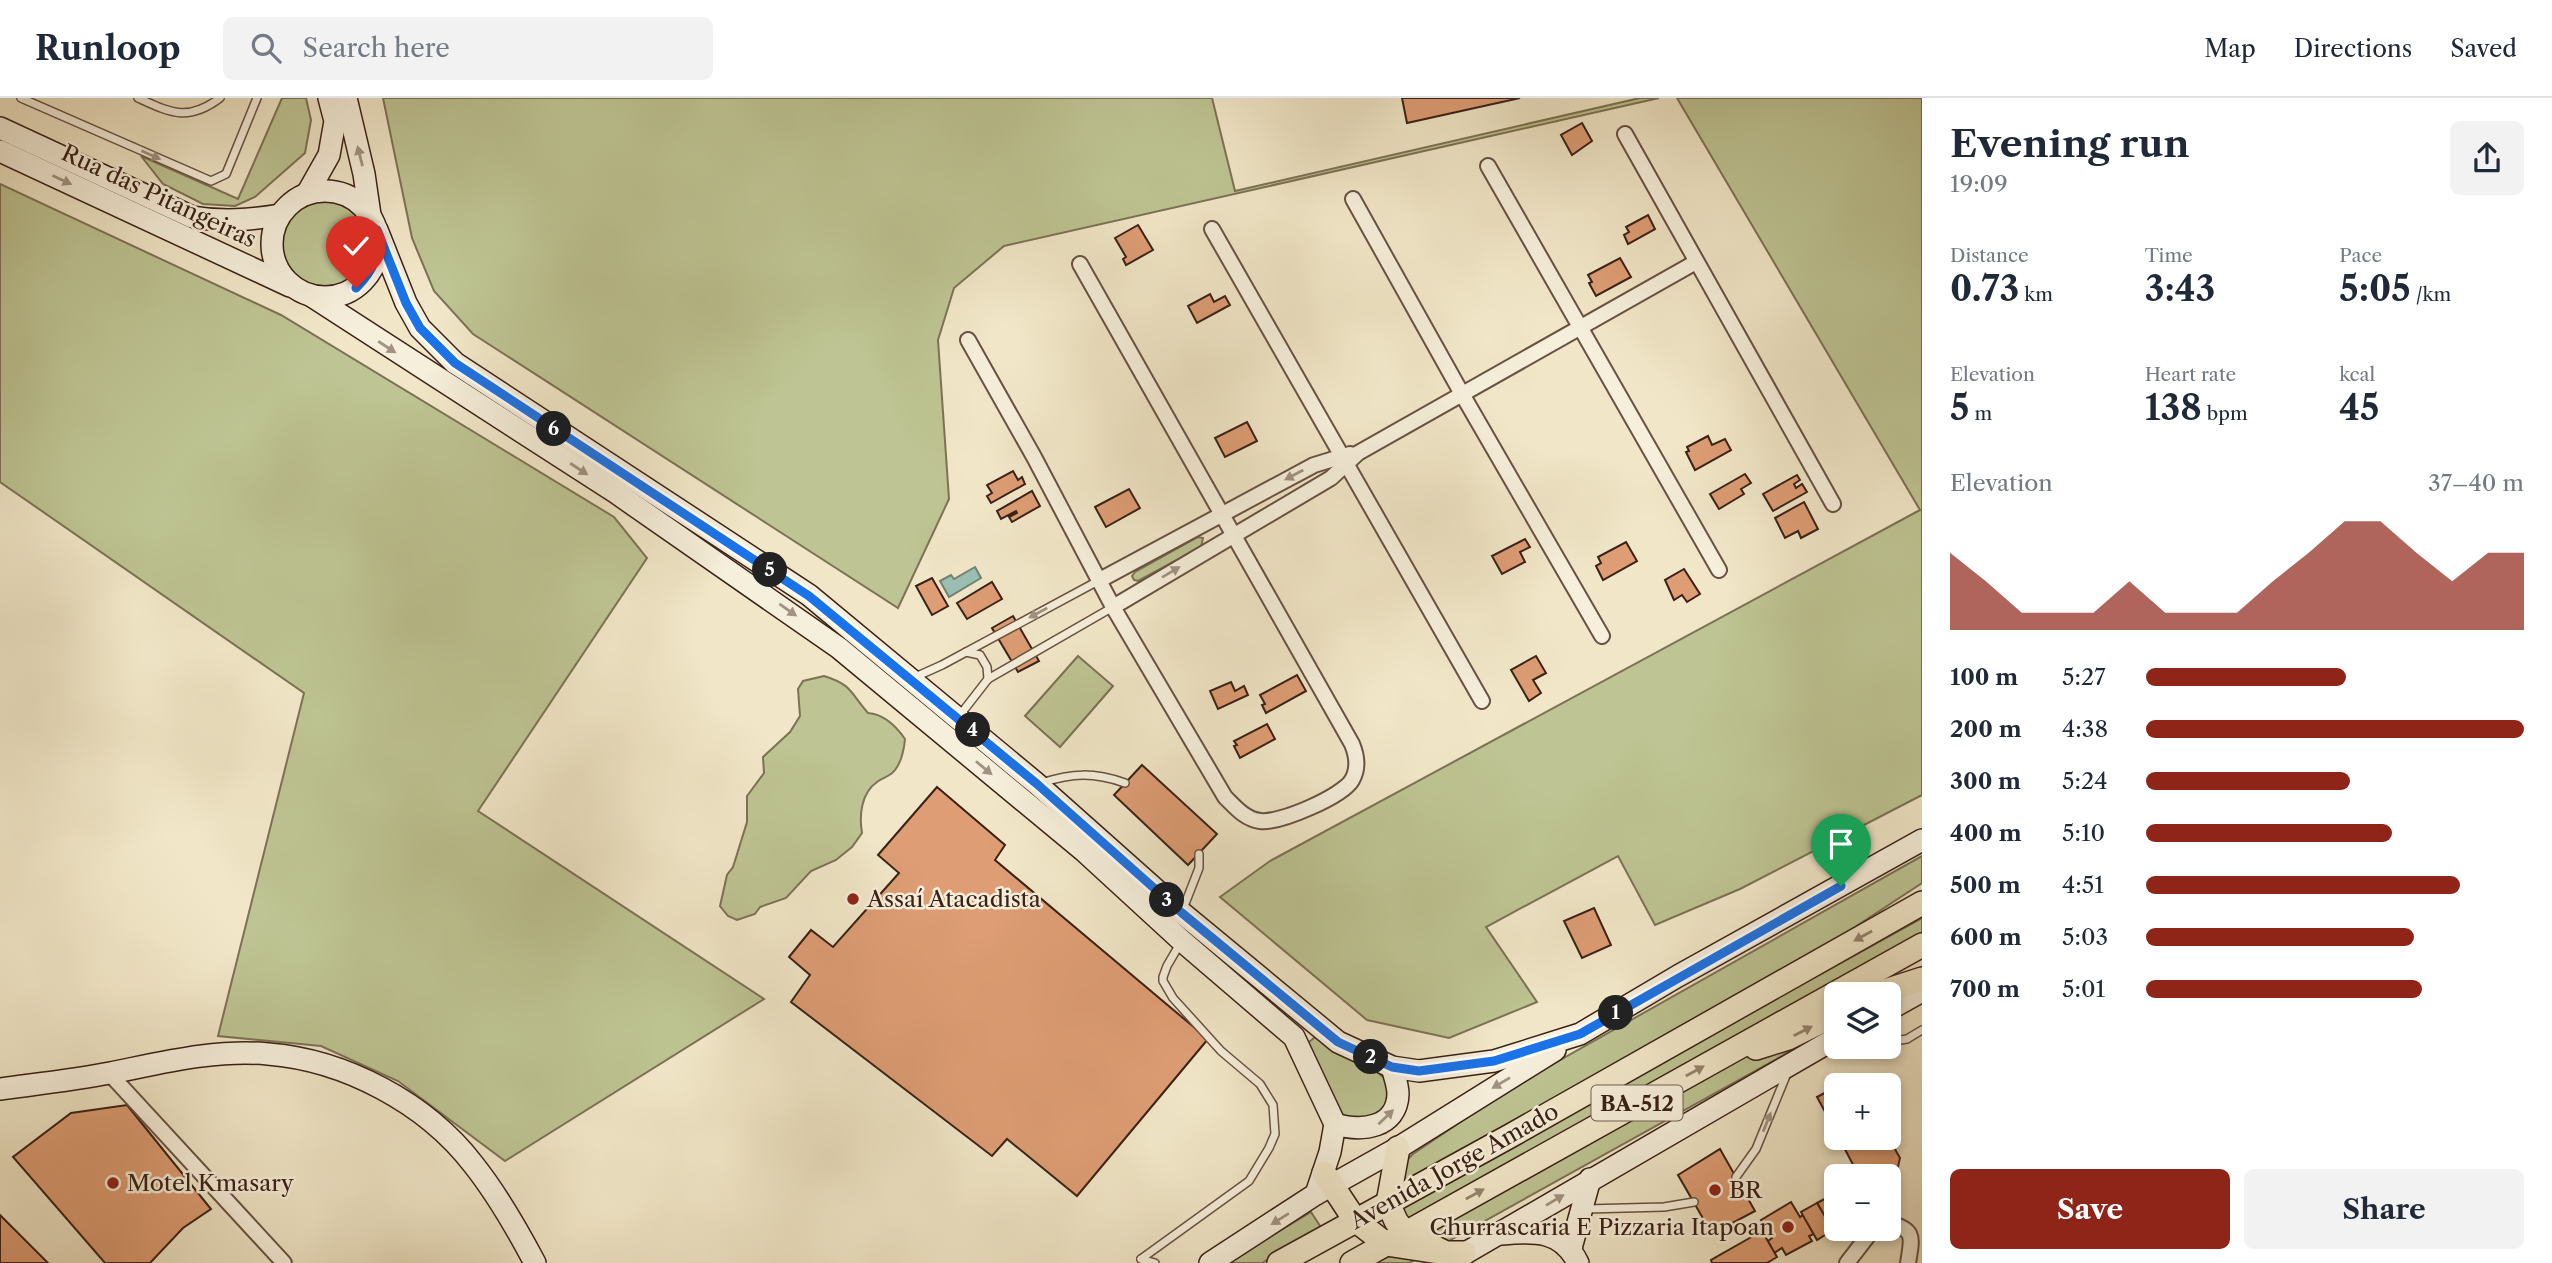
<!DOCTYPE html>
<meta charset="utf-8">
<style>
:root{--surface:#fff;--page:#f2f2f3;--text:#1f2937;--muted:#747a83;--line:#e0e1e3;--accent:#8f2418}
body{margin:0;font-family:"Libre Caslon Text",serif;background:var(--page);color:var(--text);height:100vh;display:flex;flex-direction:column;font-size:26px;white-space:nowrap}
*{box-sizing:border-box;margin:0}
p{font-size:23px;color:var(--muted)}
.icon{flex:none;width:38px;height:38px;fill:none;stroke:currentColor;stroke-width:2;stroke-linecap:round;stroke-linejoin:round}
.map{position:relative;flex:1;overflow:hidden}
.side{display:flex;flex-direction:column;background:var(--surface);width:630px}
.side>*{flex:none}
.tools{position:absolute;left:1824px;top:884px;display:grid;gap:14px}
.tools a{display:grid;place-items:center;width:77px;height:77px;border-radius:10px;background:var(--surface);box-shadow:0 4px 10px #0003;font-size:35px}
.pin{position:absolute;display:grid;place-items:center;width:60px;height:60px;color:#fff;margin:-72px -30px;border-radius:50% 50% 50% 0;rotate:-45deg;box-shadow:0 0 7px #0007}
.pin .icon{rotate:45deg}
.km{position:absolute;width:35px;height:35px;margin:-18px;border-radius:50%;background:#222;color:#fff;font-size:19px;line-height:35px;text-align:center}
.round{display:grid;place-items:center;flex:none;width:74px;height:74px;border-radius:10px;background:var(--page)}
.headline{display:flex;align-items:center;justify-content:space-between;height:119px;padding:0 28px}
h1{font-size:38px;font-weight:700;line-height:52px}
.metrics{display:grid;grid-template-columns:repeat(3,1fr);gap:10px;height:119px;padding:7px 28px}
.metrics div{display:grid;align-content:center}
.metrics b{font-size:35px;font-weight:700}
.metrics small{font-size:19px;font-weight:400}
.metrics p{font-size:19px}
.chart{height:196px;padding:14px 28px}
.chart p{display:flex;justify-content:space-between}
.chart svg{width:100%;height:126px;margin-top:7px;fill:var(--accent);opacity:.7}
.cta{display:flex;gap:14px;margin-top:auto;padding:14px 28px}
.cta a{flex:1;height:80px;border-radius:10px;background:var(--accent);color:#fff;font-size:28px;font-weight:700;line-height:80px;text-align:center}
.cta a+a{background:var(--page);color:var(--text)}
ul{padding:0 28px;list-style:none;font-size:23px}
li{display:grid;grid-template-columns:112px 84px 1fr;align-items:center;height:52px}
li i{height:18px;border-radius:9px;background:var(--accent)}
header{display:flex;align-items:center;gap:42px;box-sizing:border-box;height:98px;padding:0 35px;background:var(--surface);border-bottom:2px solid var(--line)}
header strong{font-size:33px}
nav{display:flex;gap:38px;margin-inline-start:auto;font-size:24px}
.search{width:490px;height:63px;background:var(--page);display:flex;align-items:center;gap:18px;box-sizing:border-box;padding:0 24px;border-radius:10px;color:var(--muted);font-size:26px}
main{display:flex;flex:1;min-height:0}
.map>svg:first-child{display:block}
.green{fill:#bec493;stroke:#7c7255;stroke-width:2}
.water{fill:#9bc0b4;stroke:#748075;stroke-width:2}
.building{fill:#de9d74;stroke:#3a2117;stroke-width:2}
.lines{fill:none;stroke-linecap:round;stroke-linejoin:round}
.lane-casing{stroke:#685243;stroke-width:10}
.street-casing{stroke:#685243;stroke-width:18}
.secondary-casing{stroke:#3a2117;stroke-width:24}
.primary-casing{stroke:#3a2117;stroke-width:26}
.lane{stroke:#f6efdb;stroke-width:7}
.street{stroke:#f6efdb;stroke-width:14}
.secondary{stroke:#f6efdb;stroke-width:21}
.primary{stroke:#f1e7c8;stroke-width:23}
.oneway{fill:#a19283}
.oneway2{fill:#968470}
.route-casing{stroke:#fff;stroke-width:14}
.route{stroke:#1a73e8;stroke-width:9}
.poi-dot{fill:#8f2418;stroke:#f6efdb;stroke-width:2.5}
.labels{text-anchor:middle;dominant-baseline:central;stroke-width:5;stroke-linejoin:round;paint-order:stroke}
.shield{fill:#f6efdb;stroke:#725f52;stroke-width:2}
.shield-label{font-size:21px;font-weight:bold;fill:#3a2117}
.street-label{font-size:23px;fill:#3a2117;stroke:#f6efdb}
.poi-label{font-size:23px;fill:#3a2117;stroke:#f6efdb;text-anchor:start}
</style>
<header>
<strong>Runloop</strong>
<div class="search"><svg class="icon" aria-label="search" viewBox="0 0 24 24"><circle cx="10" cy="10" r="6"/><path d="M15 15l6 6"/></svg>Search here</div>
<nav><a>Map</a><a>Directions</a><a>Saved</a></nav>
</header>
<main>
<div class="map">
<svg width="1922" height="1165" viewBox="0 0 1922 1165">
<rect width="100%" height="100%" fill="#f1e7c8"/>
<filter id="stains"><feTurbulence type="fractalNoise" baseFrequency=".00286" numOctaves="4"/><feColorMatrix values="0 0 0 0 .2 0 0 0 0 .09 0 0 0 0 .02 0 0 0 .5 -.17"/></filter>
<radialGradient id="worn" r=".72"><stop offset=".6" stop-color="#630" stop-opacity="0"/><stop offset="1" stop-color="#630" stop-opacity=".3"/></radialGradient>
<g class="green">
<path d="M282,0H306L311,22L305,55L255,99L235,108L203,106L163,86L141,58L238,101Z"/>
<path d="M383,0H1212L1235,93L1640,0H1659L1004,148L954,190L938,242L949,401L898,510L473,236L434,193L412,140Z"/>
<path d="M1677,0H1922V697L1740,791L1655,827L1618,758L1486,829L1537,904L1449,940L1367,922L1220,799L1270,763L1920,412Z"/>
<path d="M0,86L281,217L614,419L647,460L478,713L764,901L505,1063L398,983L321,948L218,938L304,595L0,384Z"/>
<circle cx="326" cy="146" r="47"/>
<path d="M1198,439L1203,440L1201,449L1138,483L1134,482L1132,478L1135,474Z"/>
<path d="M1078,558L1113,588L1060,649L1025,618Z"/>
<path d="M824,578C853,587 850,595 868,615C883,616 896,628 905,641C904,652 902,663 895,672C890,679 883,679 877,684C861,695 859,718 862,735L852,749L836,762L811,773L786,800L760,809L755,816L737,822L728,818L720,808L727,777L733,769L747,724V698L764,675L763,659L790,634L800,618L798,591L803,583Z"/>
<path d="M1922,758V785L1803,863L1399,1087L1401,1068L1413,1056L1514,988Z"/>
<path d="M1922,820V834L1409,1122L1397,1111Z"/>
<path d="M1836,903V928L1409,1165H1365Z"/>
<path d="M1315,939C1332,949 1376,968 1386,983C1393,993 1389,1004 1385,1014L1355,1023L1340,1016L1308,945Z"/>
<path d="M1311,1114L1322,1131L1262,1165H1226Z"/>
</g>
<path class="water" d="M975,469L981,480L949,499L940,483L951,477L954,481Z"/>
<g class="building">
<path d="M1402,0H1520L1407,25Z"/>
<path d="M1582,25L1592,43L1572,57L1561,37Z"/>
<path d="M1648,117L1655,131L1628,146L1624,137L1629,134L1626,129Z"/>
<path d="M1138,127L1153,152L1126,167L1123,161L1126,159L1115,140Z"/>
<path d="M1620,160L1631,179L1596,198L1589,185L1592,184L1588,177Z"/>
<path d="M1210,196L1214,204L1225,198L1230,207L1197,225L1188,208Z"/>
<path d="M1247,324L1257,343L1225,359L1215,340Z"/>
<path d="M1708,338L1712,347L1725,341L1731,352L1695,372L1686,354L1689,353L1687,349Z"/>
<path d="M1013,373L1018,382L1022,379L1025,386L991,405L987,398L992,395L987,387Z"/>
<path d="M1745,376L1751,385L1741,391L1744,396L1719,411L1710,396Z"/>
<path d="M1797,377L1800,382L1794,386L1796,390L1802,386L1807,394L1773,413L1763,396Z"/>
<path d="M1129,391L1140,410L1106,429L1095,409Z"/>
<path d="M1032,393L1040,408L1012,424L1009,419L1017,415L1016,413L1001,421L997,413Z"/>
<path d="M1804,404L1818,431L1801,440L1798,433L1785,440L1775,420Z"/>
<path d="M1525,441L1530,449L1520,454L1525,464L1502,476L1492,458Z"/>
<path d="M1626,444L1637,463L1603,482L1596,468L1601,465L1598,459Z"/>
<path d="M1684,471L1700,496L1687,504L1682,497L1674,502L1665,482Z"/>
<path d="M932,480L948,508L932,517L916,488Z"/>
<path d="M992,484L1002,501L967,521L957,505Z"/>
<path d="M1013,518L1039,563L1018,574L992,530Z"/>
<path d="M1536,558L1546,575L1533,582L1541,595L1529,603L1511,572Z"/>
<path d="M1297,577L1306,593L1266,615L1262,607L1265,606L1260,597Z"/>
<path d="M1231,584L1235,593L1244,588L1248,597L1218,611L1210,593Z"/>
<path d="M1267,626L1275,641L1240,660L1234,648L1237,647L1234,643Z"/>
<path d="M1142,667L1217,736L1188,767L1114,697Z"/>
<path d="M937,689L1005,747L995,762L1208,941L1077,1098L1007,1041L992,1058L791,904L810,877L789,859L811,832L833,849L899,775L878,757Z"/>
<path d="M1594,810L1611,847L1582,860L1564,823Z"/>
<path d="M1853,979L1858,987H1839Z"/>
<path d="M1836,989V1034L1817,999Z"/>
<path d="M127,1007L211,1111L183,1130L150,1165H105L13,1059L71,1015Z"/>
<path d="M1888,1039L1900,1060L1891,1100L1888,1102V1078H1859L1839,1040Z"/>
<path d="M1720,1051L1755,1113L1712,1136L1678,1077Z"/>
<path d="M1836,1095V1130H1843L1835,1136L1817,1105Z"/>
<path d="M1791,1104L1800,1119L1803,1117L1814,1136L1809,1138L1812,1143L1786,1157L1782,1150L1774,1155L1768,1143L1772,1140L1761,1122Z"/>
<path d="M1817,1105L1833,1132L1817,1142L1801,1114Z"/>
<path d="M0,1117L48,1165H0Z"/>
<path d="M1762,1133L1777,1159L1767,1165H1712L1711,1162Z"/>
</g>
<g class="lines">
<defs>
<g id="lane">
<path d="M21,0L211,83L226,76L257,0"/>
<path d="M138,0C171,15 188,24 220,0"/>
<path d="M966,554L980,557L987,569L988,581"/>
<path d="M913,580L942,567L1098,483"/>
<path d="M960,617L988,581L1113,509"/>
<path d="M1041,685C1073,675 1093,674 1125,685"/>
<path d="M1183,811L1199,770V756"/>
<path d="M1888,944L1907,941L1922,932"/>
<path d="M1736,1079L1756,1051L1788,973"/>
<path d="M1586,1111L1664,1109L1694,1104"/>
<path d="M1141,1161L1249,1083L1269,1050L1275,1036L1273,1007L1260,986L1221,953L1173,900L1163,883V879L1167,868L1181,844"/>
<path d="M1141,1161L1155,1165"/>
</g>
<g id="street">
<path d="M1625,36L1833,406"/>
<path d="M1488,68L1719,472"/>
<path d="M1353,101L1462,296L1602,538"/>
<path d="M1212,131L1482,603"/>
<path d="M968,242L1034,359L1113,509L1225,699C1235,709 1245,721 1260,723C1279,726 1343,698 1352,682C1359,670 1357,658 1352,646L1080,166"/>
<path d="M1098,483L1314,367L1350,356"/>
<path d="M1113,509L1331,380L1358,355L1696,164"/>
<path d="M109,975L284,1165"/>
<path d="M1888,1125C1916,1131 1912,1140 1908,1165"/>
<path d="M1847,1165L1874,1130"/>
</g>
<g id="secondary">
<path d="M346,0L364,76L370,117"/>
<path d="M0,30L192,119C223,124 249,122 280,117"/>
<path d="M0,53L290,188"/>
<circle cx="325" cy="146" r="53"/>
<path d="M307,96L329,57L335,23L329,0"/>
<path d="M377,132L406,205L420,230L455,265L809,497L1037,686L1182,815L1338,944L1392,969L1419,973L1494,963L1580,936L1678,878L1922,742"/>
<path d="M310,197L615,394L839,550L1084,753L1182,843L1294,939L1335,1026"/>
<path d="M1888,912L1922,893"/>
<path d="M0,991C37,986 74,982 110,975C161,965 216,951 268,956C345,962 426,1005 473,1066C497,1096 517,1131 535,1165"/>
<path d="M1335,1026C1362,1034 1397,1030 1398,996C1398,987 1394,977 1392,969"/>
<path d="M1316,1096L1398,1050L1555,952"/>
<path d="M1502,1136C1535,1133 1562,1132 1578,1165"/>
<path d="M1571,1150L1590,1081"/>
<path d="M1450,1164L1836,940"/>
<path d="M1210,1165L1316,1096L1330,1054L1335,1026"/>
</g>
<g id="primary">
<path d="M1876,896L1922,881"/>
<path d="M1756,950L1788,940L1836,916"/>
<path d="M1398,1050L1388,1105L1396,1123L1405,1135L1446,1155H1464"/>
<path d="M1324,1075L1355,1122L1386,1146L1446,1155"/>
<path d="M1279,1165L1510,1038L1922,805"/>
<path d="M1352,1165L1922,847"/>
</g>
</defs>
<use href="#lane" class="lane-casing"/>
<use href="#street" class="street-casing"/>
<use href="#secondary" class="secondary-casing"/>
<use href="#primary" class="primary-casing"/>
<use href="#lane" class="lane"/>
<use href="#street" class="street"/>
<use href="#secondary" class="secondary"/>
<use href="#primary" class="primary"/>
</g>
<defs><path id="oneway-solid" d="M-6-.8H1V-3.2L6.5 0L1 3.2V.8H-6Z" transform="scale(1.75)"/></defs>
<g class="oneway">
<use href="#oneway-solid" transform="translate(151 57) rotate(24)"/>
<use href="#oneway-solid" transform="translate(360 58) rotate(-104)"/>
<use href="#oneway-solid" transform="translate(62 82) rotate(25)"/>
<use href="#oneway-solid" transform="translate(387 249) rotate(33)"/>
<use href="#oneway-solid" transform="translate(579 371) rotate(33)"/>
<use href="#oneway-solid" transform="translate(1294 377) rotate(152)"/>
<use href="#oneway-solid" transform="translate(1171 474) rotate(-31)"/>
<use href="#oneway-solid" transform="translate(788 512) rotate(35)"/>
<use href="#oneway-solid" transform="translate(1038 515) rotate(152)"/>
<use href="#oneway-solid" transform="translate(984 670) rotate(40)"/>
<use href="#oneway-solid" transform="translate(1501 985) rotate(149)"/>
<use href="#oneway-solid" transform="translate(1386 1019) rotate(-44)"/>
<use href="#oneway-solid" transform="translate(1767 1024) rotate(-68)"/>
<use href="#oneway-solid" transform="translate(1555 1102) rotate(-31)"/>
<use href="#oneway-solid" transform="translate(1280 1121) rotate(148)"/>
</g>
<g class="oneway2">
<use href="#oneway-solid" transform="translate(1863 838) rotate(151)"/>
<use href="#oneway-solid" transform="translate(1803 933) rotate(-27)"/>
<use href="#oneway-solid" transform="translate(1695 973) rotate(-29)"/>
<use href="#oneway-solid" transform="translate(1475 1096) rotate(-29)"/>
</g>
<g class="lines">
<defs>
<path id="route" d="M356,190C374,172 380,157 377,132L406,205L420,230L455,265L809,498L1037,686L1182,815L1338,944L1392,969L1419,973L1494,963L1580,936L1841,788"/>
</defs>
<use href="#route" class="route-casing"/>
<use href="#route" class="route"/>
</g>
<g class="poi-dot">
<circle cx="853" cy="801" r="7"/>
<circle cx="113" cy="1085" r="7"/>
<circle cx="1715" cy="1092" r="7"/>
<circle cx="1788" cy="1129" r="7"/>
</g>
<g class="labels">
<rect class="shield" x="1591.5" y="987.5" width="91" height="35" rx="5"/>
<g class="shield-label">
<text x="1637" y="1005">BA-512</text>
</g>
<g class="street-label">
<text transform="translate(159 98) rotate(25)">Rua das Pitangeiras</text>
<text transform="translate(1454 1068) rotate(-29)">Avenida Jorge Amado</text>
</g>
<g class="poi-label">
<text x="867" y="801">Assaí Atacadista</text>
<text x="127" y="1085">Motel Kmasary</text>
<text x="1729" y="1092">BR</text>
<text x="1774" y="1129" text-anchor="end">Churrascaria E Pizzaria Itapoan</text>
</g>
</g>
<rect width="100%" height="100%" filter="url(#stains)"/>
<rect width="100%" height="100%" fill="url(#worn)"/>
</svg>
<div class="tools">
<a><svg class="icon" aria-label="layers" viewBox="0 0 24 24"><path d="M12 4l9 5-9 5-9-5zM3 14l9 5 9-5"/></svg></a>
<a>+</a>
<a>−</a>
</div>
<div class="pin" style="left:1841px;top:788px;background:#1e9e55"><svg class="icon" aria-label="arrive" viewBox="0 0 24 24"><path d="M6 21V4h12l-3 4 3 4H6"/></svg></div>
<div class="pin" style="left:356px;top:190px;background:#d93025"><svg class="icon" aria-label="check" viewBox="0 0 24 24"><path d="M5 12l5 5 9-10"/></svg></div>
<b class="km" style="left:1616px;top:915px">1</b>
<b class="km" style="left:1371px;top:959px">2</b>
<b class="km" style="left:1167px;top:802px">3</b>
<b class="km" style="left:973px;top:632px">4</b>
<b class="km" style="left:770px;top:472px">5</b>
<b class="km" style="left:554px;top:331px">6</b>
</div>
<section class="side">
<div class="headline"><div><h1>Evening run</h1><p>19:09</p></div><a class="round"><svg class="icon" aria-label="share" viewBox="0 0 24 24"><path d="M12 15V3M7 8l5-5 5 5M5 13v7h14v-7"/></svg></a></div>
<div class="metrics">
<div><p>Distance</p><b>0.73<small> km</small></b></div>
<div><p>Time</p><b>3:43</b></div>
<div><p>Pace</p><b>5:05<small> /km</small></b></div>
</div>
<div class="metrics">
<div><p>Elevation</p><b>5<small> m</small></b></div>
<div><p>Heart rate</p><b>138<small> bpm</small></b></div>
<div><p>kcal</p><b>45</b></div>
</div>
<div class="chart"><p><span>Elevation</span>37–40 m</p>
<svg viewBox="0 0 160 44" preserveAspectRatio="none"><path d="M0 44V17L10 27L20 38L30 38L40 38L50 27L60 38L70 38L80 38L90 27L100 17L110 6L120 6L130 17L140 27L150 17L160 17V44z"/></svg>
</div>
<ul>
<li><b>100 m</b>5:27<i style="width:53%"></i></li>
<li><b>200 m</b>4:38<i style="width:100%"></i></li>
<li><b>300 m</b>5:24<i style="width:54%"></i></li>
<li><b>400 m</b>5:10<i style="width:65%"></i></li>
<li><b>500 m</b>4:51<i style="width:83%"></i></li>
<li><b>600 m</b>5:03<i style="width:71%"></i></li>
<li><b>700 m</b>5:01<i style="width:73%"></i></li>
</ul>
<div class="cta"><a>Save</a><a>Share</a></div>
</section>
</main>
